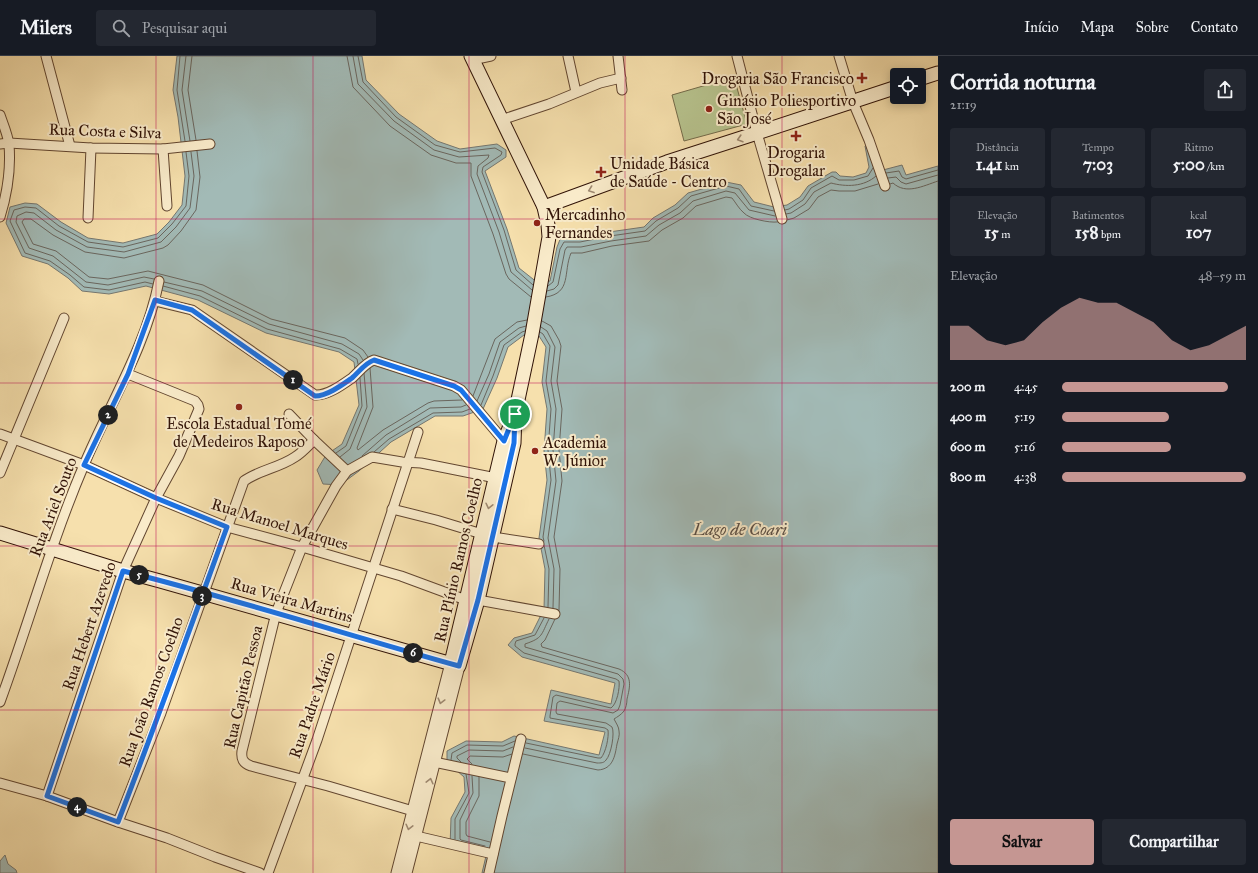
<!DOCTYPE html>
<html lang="pt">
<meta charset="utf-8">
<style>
:root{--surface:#171b24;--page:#242831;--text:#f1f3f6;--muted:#9ea1a6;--line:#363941;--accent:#c59692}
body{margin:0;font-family:"IM FELL Great Primer",serif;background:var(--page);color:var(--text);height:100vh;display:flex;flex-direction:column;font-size:15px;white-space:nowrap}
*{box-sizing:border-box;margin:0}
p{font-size:13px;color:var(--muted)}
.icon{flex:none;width:22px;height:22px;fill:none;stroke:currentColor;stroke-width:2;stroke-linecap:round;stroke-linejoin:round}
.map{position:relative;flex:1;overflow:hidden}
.details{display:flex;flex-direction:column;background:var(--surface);width:320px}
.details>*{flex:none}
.fabs{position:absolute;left:890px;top:12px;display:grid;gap:8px}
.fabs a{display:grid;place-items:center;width:36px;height:36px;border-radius:4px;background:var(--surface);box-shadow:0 2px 10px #0003;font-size:20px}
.pin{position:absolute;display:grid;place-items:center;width:34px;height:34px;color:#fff;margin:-17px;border:2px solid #fff;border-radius:50%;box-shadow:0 1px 4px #0007}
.km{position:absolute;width:20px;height:20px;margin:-10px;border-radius:50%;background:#222;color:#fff;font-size:11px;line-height:20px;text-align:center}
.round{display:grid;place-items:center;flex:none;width:42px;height:42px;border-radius:4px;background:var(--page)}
.head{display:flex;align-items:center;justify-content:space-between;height:68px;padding:0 12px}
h1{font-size:22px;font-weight:700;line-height:30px}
.metrics{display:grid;grid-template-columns:repeat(3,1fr);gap:6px;height:68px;padding:4px 12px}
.metrics div{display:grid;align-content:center;border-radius:4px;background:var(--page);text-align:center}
.metrics b{font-size:17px;font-weight:700}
.metrics small{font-size:11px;font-weight:400}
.metrics p{font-size:11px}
.chart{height:112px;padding:8px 12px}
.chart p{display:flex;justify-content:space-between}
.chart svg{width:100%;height:72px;margin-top:4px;fill:var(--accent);opacity:.7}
.primary-button{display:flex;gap:8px;margin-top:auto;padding:8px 12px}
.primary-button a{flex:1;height:46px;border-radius:4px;background:var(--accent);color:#111;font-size:16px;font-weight:700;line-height:46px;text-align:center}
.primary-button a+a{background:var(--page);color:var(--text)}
ul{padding:0 12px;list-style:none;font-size:13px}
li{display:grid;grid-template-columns:64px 48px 1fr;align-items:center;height:30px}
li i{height:10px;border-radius:5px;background:var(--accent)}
header{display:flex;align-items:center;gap:24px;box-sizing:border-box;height:56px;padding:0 20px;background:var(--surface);border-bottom:1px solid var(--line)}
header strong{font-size:19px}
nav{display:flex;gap:22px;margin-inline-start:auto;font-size:14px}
.search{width:280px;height:36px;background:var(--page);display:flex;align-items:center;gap:10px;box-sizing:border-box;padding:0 14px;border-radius:4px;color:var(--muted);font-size:15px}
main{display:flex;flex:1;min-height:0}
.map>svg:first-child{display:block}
.green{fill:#b7c38e;stroke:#746b4a}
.water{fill:#a2bab6;stroke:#757770}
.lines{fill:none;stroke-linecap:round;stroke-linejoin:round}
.shore{stroke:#6a665e;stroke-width:1}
.minor-casing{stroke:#624630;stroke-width:11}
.tertiary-casing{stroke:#624630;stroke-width:13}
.secondary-casing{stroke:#311307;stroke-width:15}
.minor{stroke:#f9ebca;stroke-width:9}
.tertiary{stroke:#f9ebca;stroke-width:11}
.secondary{stroke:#f9ebca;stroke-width:13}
.oneway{stroke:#9f8a72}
.route-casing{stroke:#fff;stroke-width:8}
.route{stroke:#1a73e8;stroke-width:5}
.grid{fill:none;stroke:#c2185b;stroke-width:1;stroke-opacity:0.55}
.poi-dot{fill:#8f2418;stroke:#f9ebca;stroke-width:1.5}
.labels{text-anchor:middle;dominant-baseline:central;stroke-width:4;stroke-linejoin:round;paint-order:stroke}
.poi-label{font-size:16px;fill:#311307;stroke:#f9ebca;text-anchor:start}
.street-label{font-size:16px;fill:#311307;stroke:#f9ebca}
.water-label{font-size:17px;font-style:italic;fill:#594d44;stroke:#f9ebca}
</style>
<header>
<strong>Milers</strong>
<div class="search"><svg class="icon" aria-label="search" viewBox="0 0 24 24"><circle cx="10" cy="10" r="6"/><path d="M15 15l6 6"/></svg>Pesquisar aqui</div>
<nav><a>Início</a><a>Mapa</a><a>Sobre</a><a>Contato</a></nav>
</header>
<main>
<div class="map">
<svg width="938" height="817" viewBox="0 0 938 817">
<rect width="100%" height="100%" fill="#f6e0ad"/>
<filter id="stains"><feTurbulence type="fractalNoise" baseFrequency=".005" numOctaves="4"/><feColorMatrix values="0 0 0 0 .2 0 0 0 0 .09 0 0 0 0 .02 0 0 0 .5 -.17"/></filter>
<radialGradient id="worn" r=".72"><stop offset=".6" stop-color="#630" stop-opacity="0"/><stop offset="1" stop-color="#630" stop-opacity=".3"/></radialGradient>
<path class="green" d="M734,21L747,68L684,85L672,39Z"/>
<g class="water">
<path d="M177,0H362L366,24L399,58L437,85L460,93L497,88L506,94V101L485,115L507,173L519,212L538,227L550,225L557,191L561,181L579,183L609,176L644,171L653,162L675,149L688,137L726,126L741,129L754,146L774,151L787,149L800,141L808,130L832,116H836L840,120L853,121L866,117L869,111L865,90L869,87L883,114L902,109L906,119L938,110V817H482L486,800L450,791L451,762L465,736L464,721L447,706V695L466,685L502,686L514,680L599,699L605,676L544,665L551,634L611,648L615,627L522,601L508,589L514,582L532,577L544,553L545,513L539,482L547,424L544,395L547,353L542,326L546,291L539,280L524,279L508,291L497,322L483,353L463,360H435L391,386L359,415L340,429L323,428L317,414L326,399L342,388L359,349L354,306L339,296L266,277L198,244L146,230L109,238L82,235L68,222L48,208L22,200L6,167L10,151L25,147L37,148L61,166L88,182L123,187L157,178L169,166L182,149L185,120L178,61L173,34Z"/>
<path d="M5,799L8,808L16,814L17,817H0V805Z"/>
</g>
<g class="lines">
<g class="shore">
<path d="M180,0L177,34L185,85"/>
<path d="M186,0L182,34L190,85"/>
<path d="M192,0L188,34L196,84"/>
<path d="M347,0L353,31L390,70L431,99L456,107H471V120L493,178L506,218L509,223L531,241"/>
<path d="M353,0L358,28L394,65L434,94L459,101L489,99L488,102L478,110L477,118L499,176L511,216L532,234"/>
<path d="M358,0L363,26L396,61L435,89L460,96L495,92L502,96L501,99L483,111L482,116L504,174L516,214L533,229"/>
<path d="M197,95L200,121L196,154L181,175L168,189L163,192L124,202L85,196L53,179L31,163H24L22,166L33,188L56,195L89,221L108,223L148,215L203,229L271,263L345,282L363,294L368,301"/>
<path d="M886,117L899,115L902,121L906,123L938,114"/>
<path d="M888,122L896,121L901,126L906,128L938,119"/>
<path d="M890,128L893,127C906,139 923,130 938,125"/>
<path d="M785,154L789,153L803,144L811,132L832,120L839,124H854L868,120L873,112"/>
<path d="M786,158L791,157L805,148L814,136L831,127C846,131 864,131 876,120"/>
<path d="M787,164L794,162L809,153L818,141L831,134L839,135H855L878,128"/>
<path d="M154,223L144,221L108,229L86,226L53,200L29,192L16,166L17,160L26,156L34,157L56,174L87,191L124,196L161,186L176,171L190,152L194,120L191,96"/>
<path d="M164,226L202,235L269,268L342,288L359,298L363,304"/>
<path d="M153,228L145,226L109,234L84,231L70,219L50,205L25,197L10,165L14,154L25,151L36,152L59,170L88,186L123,191L158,182L172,168L186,150L189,120L186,96"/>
<path d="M163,230L200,240L267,273L340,293L357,303L358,308"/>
<path d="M548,230L553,226L560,193L564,186H580L610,180L645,175L656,165L678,152L691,140L726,130L739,133L751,150L774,155"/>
<path d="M547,235L554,233L558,229L565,194L567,191H581L611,185L646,180L659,169L680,157L693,145L726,135L735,137L749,154L775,160"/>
<path d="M546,241C572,237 563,216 571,197H582L612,190L649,185L662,174L683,162L696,150L726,141L732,142C736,147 739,153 744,157C749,163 770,167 777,166"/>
<path d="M542,265L551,270L559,284L561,290L557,325L562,353L559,394L562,425L554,481L560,513L559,554"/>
<path d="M541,271L547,275L555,291L551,325L556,353L553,394L556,425L548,482L554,513L553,552"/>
<path d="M540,276L543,278L550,290L546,325L551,353L548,394L551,424L543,481L544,485"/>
<path d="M370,312L373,351L357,392L358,394L383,374L428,347L434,345L462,344"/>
<path d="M473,340L495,283L517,266L527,264"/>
<path d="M477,345L489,318L500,286L519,272L526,270"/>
<path d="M481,349L493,320L504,289L522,276L525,275"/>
<path d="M374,396L389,383L433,357L462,356L470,353"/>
<path d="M336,397L346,390L362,350L360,322"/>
<path d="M362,400L386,379L430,352L461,351L466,349"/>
<path d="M340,401L350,393L367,351L364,317"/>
<path d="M544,489L549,513L548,551"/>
<path d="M526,687L598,702H601C606,696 609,681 608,674L605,672L550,662V660L553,641L556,639L611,652C617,648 620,632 619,625L616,623L524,597L515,590V588L516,585L535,579L544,562"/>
<path d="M525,692L597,707C601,707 604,707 606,704C611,699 615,677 612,671L606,667L557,658L556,656L557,647L560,645L613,657L618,654L620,649L624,628L623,623L618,618L525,591V588C543,582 541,579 549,563"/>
<path d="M523,698L598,714C613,713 615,700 617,688C618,684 620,679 619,675C619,671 616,667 614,663C617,661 621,659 624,655C626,652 627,647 627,643C630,631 633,619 619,613L542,591L541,588L545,584L555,563"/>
<path d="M451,704L452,697L467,689L503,690L515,685"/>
<path d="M461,706L457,702V700L469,694L503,695L513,691"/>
<path d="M472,708L467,703L470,700L503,701L512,698"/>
<path d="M472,720L473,737L460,764V783L461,784L485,790"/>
<path d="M479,721V740L466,766V778L467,780L490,786"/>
<path d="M455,783V763L469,737L466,718"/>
</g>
<defs>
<g id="minor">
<path d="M46,0L70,90"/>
<path d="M568,0L576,36"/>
<path d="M618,0L622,34"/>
<path d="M737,0L757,77L782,163"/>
<path d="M839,0L853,46L869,84L885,130"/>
<path d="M472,4L491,0"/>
<path d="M0,59C3,68 8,79 9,89C11,113 7,138 0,161"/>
<path d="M501,64L549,48L600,27L621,22"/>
<path d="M0,88L9,87L91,92L163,93L210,88"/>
<path d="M163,93L167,150"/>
<path d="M88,162L91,92"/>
<path d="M155,245L192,254L315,339C327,340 342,329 352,322C359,316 365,307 374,304L454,330L461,334L504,385L509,386"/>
<path d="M289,358L314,384"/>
<path d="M0,378L84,409L156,442L227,471L302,491L401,520L466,544"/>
<path d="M0,417L64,262"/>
<path d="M392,453L436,464L482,478"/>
<path d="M493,481L539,488"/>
<path d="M478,544L555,558"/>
<path d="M0,646C29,567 51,486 84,409C109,349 146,291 159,225"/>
<path d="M434,706L511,722"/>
<path d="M0,727L47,740L118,766L167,782L215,801L260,817"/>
<path d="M47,740L123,515L156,442L179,400L199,353L198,349L195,345L128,318"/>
<path d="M413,755L328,730L251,710C243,707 241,703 242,695L276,557L302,491L336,430L347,415L372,401L402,406L421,407L496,422"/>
<path d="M118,766L161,657L244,425C259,414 279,412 295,401C302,397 308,390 314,384L347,415"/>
<path d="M416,780L493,798"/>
<path d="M268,817L317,684L418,376"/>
<path d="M489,817L502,760L521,683"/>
</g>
<g id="tertiary">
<path d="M397,817L451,607"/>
<path d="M406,817L459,610"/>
</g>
<g id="secondary">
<path d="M919,23L938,17"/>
<path d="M544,151L667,106L757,77L897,31"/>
<path d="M0,477L123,515L160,525L459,610L478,544L514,387L515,358L532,278L549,181L548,169L544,151L471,0"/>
<path d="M451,607L504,385L512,365"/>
</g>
</defs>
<use href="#minor" class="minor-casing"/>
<use href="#tertiary" class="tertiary-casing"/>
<use href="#secondary" class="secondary-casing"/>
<use href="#minor" class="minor"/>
<use href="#tertiary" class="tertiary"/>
<use href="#secondary" class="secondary"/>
</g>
<defs><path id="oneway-chevron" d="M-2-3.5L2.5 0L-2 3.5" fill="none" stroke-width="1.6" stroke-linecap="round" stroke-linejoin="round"/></defs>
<g class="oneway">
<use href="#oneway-chevron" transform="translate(740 83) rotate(163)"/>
<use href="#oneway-chevron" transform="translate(591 134) rotate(160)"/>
<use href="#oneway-chevron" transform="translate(489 450) rotate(103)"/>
<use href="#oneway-chevron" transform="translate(441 645) rotate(105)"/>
<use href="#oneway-chevron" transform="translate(430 725) rotate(-76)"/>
<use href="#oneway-chevron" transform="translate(409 771) rotate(104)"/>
</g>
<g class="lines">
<defs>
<path id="route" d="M515,358L504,385L461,334L454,330L374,304C365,307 359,316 352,322C342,329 327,340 315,340L192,254L155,244L128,318L84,409L156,442L227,471C191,570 156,668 118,766L47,740L123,515C236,543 347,579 459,610L478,544L514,387L515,358"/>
</defs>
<use href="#route" class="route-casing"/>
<use href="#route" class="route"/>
</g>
<path class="grid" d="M156,0V817M313,0V817M469,0V817M625,0V817M782,0V817M0,163H938M0,327H938M0,490H938M0,654H938"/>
<g class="poi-dot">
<path d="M860 16h4v4h4v4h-4v4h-4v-4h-4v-4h4z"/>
<circle cx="709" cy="53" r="4"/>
<path d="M794 74h4v4h4v4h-4v4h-4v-4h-4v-4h4z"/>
<path d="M599 110h4v4h4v4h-4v4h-4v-4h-4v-4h4z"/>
<circle cx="537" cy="167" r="4"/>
<circle cx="239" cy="351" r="4"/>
<circle cx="535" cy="395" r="4"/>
</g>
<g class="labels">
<g class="poi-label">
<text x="854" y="22" text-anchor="end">Drogaria São Francisco</text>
<text x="717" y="44">Ginásio Poliesportivo<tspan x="717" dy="18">São José</tspan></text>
<text x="796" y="96" text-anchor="middle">Drogaria<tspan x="796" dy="18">Drogalar</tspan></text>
<text x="610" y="107">Unidade Básica<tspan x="610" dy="18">de Saúde - Centro</tspan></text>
<text x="545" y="158">Mercadinho<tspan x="545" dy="18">Fernandes</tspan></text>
<text x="239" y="367" text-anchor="middle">Escola Estadual Tomé<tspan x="239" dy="18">de Medeiros Raposo</tspan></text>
<text x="543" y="386">Academia<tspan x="543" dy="18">W. Júnior</tspan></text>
</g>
<g class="street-label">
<text transform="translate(105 75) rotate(2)">Rua Costa e Silva</text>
<text transform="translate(53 451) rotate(-69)">Rua Ariel Souto</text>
<text transform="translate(280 468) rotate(17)">Rua Manoel Marques</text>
<text transform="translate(458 504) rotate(-77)">Rua Plínio Ramos Coelho</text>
<text transform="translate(292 544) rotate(16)">Rua Vieira Martins</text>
<text transform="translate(89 570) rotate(-71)">Rua Hebert Azevedo</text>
<text transform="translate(243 631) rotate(-77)">Rua Capitão Pessoa</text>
<text transform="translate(151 636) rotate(-70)">Rua João Ramos Coelho</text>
<text transform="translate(312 649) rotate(-71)">Rua Padre Mário</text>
</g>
<g class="water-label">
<text x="740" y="473">Lago de Coari</text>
</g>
</g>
<rect width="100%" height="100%" filter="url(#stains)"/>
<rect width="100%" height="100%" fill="url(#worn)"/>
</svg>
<div class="fabs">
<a><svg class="icon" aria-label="locate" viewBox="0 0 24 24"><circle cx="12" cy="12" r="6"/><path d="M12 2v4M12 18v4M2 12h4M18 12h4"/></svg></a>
</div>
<div class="pin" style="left:515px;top:358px;background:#1e9e55"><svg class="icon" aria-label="arrive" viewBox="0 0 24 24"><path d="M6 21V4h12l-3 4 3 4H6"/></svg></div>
<b class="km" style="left:293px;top:324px">1</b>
<b class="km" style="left:108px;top:359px">2</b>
<b class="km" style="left:202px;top:540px">3</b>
<b class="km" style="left:77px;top:751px">4</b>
<b class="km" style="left:139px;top:519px">5</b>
<b class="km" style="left:413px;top:597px">6</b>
</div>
<section class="details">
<div class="head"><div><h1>Corrida noturna</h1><p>21:19</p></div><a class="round"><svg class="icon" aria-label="share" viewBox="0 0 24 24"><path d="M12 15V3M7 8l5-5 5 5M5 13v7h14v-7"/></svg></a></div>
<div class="metrics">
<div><p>Distância</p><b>1.41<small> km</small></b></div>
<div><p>Tempo</p><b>7:03</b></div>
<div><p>Ritmo</p><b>5:00<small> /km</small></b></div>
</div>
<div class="metrics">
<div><p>Elevação</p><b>15<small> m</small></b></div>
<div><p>Batimentos</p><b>158<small> bpm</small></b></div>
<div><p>kcal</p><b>107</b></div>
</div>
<div class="chart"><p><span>Elevação</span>48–59 m</p>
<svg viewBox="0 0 160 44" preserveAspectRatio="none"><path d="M0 44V23L10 23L20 32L30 35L40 32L50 21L60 12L70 6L80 9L90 9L100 15L110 21L120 32L130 38L140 35L150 29L160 23V44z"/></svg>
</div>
<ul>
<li><b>200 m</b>4:45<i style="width:90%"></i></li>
<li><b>400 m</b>5:19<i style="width:58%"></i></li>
<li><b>600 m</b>5:16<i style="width:59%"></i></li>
<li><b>800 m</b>4:38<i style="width:100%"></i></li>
</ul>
<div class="primary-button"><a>Salvar</a><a>Compartilhar</a></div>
</section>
</main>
